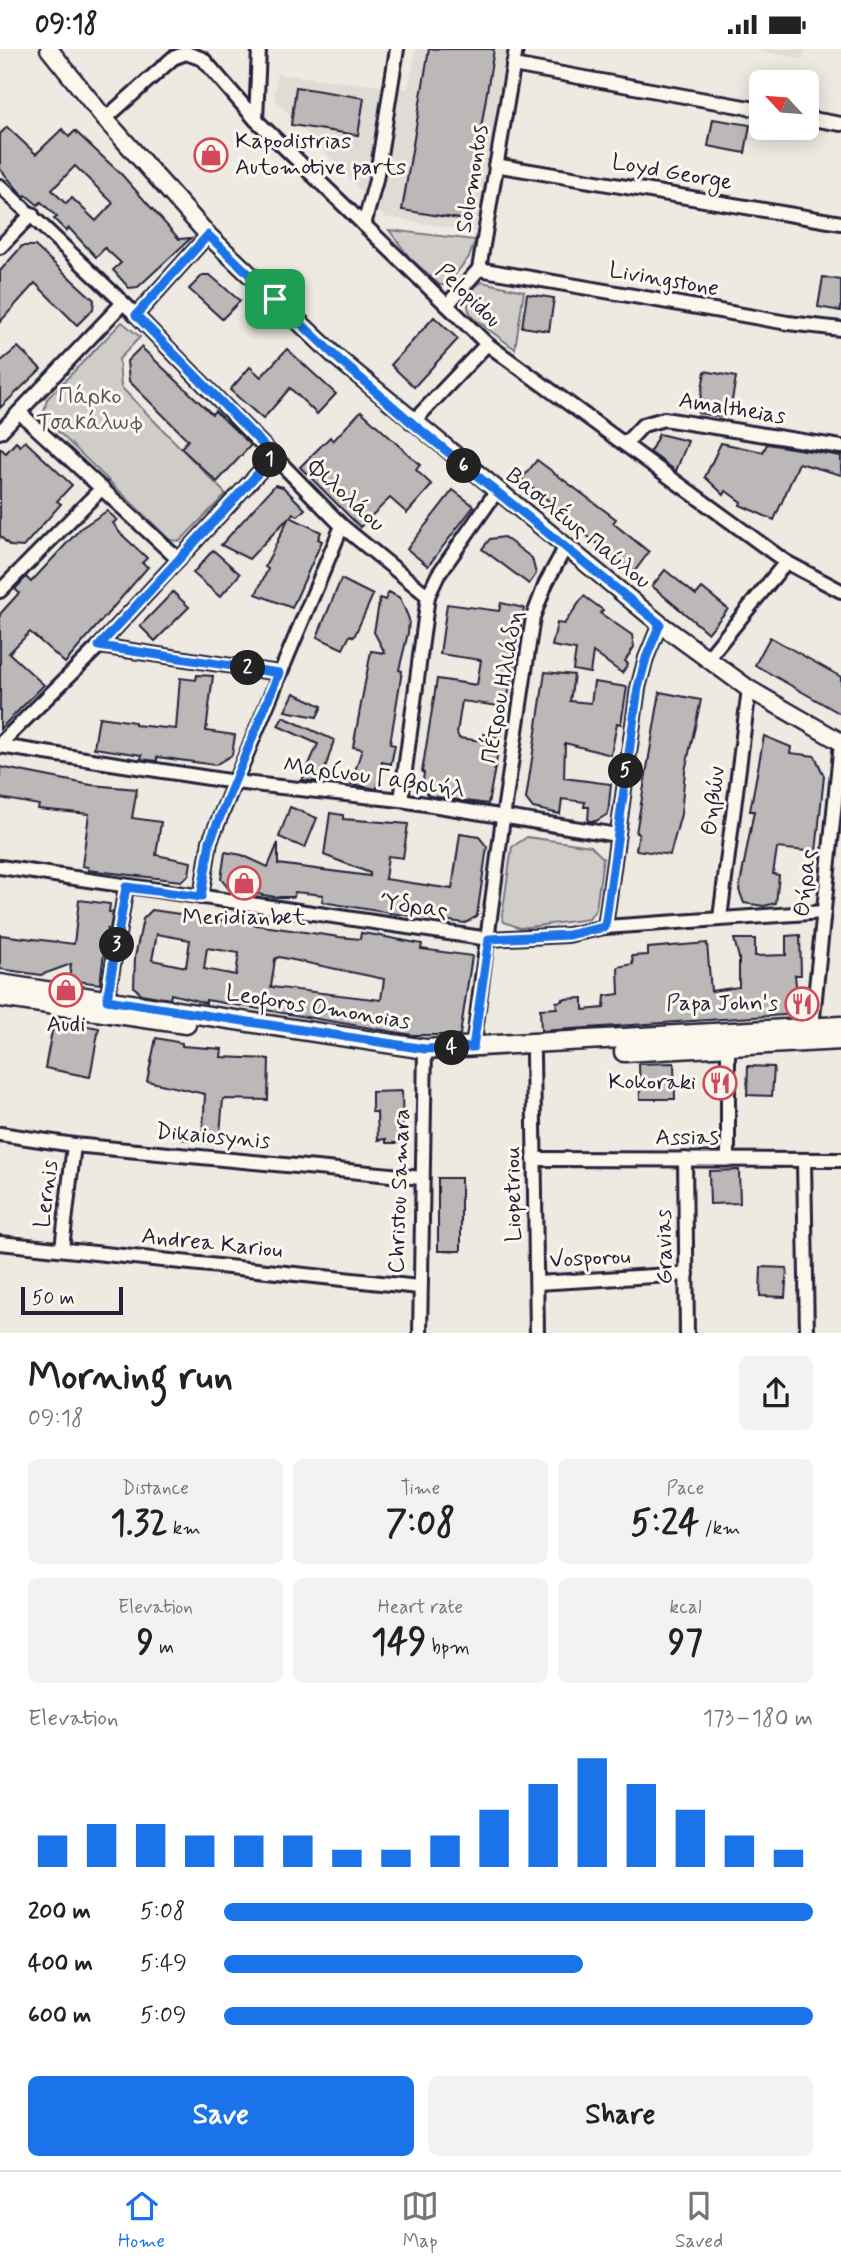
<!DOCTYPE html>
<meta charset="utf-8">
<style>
:root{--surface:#fff;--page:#f2f2f2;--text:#222;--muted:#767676;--line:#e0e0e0;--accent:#1a73e8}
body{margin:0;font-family:Mynerve,sans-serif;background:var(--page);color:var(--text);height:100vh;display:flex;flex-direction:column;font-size:26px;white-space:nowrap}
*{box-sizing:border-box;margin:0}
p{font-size:23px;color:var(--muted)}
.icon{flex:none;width:38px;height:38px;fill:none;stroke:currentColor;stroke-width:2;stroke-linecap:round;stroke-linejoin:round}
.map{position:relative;height:1284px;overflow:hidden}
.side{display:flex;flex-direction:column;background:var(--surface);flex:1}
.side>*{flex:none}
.needle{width:46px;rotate:296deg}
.buttons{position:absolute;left:749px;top:21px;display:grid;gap:14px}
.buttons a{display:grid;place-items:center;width:70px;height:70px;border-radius:10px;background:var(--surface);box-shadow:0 4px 18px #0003;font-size:35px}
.scale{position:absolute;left:21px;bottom:18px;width:102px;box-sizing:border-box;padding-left:7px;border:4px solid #22223b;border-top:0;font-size:19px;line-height:24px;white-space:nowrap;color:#22223b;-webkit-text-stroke:5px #fbf7ec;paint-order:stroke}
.pin{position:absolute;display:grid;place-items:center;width:60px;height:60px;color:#fff;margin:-30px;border-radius:14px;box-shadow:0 4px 10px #0006}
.km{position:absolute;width:35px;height:35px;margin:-18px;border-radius:50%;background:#222;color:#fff;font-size:19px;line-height:35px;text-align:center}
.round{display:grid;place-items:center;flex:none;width:74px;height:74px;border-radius:10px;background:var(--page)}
.overview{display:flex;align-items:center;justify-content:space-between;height:119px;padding:0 28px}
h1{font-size:38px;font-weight:700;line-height:52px}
.figures{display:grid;grid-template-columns:repeat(3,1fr);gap:10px;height:119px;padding:7px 28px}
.figures div{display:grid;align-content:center;border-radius:10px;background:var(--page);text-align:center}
.figures b{font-size:35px;font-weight:700}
.figures small{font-size:19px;font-weight:400}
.figures p{font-size:19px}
.chart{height:196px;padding:14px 28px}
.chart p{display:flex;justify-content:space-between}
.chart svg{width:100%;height:126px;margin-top:7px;stroke:var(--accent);stroke-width:6}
.action{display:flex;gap:14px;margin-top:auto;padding:14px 28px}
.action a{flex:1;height:80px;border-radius:10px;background:var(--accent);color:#fff;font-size:28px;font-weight:700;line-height:80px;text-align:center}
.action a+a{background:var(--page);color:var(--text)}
ul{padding:0 28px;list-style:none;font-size:23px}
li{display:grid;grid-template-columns:112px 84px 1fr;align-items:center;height:52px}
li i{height:18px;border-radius:9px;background:var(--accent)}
.status{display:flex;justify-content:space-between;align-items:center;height:49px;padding:0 35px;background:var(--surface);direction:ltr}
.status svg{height:19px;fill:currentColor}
.menu{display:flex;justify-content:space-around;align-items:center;height:98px;border-top:2px solid var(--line);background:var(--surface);font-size:19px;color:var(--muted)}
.menu a{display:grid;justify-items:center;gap:4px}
.menu .selected{color:var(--accent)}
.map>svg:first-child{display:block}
.built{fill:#dfdbd5}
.green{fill:#d0cdc9;stroke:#797882;stroke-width:2}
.building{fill:#bcb8b8;stroke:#22223b;stroke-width:2;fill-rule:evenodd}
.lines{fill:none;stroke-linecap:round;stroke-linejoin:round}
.minor-casing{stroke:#22223b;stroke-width:18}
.tertiary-casing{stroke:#22223b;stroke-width:21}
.secondary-casing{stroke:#22223b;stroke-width:23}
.minor{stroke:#fbf7ec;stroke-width:12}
.tertiary{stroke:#fbf7ec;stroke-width:16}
.secondary{stroke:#fbf7ec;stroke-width:18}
.route-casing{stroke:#fff;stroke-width:14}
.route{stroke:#1a73e8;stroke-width:9}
.labels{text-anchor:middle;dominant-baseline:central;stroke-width:6;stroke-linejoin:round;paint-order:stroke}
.poi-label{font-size:23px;fill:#22223b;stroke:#fbf7ec}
.street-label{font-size:23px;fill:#22223b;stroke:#fbf7ec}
.park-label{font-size:23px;fill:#565566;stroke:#fbf7ec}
</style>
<div class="status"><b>09:18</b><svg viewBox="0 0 49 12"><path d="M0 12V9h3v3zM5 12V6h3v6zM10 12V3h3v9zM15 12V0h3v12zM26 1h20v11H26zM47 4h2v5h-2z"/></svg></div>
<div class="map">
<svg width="841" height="1285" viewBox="0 0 841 1285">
<rect width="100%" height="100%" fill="#eeeae2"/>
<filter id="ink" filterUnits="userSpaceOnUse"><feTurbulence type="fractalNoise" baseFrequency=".0143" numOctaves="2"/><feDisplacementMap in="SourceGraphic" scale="14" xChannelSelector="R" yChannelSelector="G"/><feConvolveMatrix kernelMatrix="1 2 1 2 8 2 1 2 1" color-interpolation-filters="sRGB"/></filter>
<g filter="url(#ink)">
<g class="built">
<path d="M416,0H507L475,183L385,168L274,49L277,25L408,40Z"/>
<path d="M752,0H805L803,10Z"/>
</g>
<g class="green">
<path d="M389,181L475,191L474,195L469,208L447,236H440L410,209Z"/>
<path d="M482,233L524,242L515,300L472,268C464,255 468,240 482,233Z"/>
<path d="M122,273L140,288L119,310L121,338L226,445L180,492L170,491L43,368L47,350Z"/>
<path d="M527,788L591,797L603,809L596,860L589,870L520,879L504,873L502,867L512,798Z"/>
</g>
<g class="building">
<path d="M429,0H494L466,171L402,161Z"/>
<path d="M296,38L364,49L358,86L291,76Z"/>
<path d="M713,70L750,76L745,104L708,97Z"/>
<path d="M7,78L36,105L62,80L69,88L75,82L122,126L179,190L191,189L138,238L129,239L113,221L121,214L105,199L96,208L69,179L66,182L54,170L57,168L41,153L38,156L26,146L24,148L0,120V85ZM75,117L113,154L96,172L72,149L66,155L52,141Z"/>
<path d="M22,197H35L94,251L93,260L77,276L35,234L0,273V222Z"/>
<path d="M203,226H210L240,252L222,270L189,240Z"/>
<path d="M823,228L841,231V262L818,258Z"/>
<path d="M527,245L554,249L549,282L522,278Z"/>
<path d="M434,268L458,290L414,338L391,316Z"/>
<path d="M18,298L41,320L0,359V313Z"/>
<path d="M141,298L212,365L215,362L251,396L217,433L181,399L188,391L129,332L127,312Z"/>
<path d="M287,300L336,345L317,365L290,339L263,370L230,341L250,318L261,328Z"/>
<path d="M705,322L736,328L729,369L698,364Z"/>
<path d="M361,362L420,416L416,421L432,436L407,464L390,449L360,478L300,418L330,388L333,392Z"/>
<path d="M659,385L688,392L676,422L650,403Z"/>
<path d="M25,392L72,436L57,452L61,455L23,498L10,497L0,487V399L6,404L16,393L20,397Z"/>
<path d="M721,394L763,403L767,395L841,407V426L799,414L774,471L740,456L741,453L726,442L724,446L705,428Z"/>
<path d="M537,411L616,470L613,474L649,503L634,523L555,462L557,459L522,430Z"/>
<path d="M275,436L283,438L305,460L298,467L293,464L290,468L321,483L318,490L322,492L292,559L256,545L268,520L265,518L289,468L249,510L221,496Z"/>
<path d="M453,441L474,457L428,517L407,500Z"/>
<path d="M107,462L117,471L113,474L120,484L147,509L142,514L148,518L65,614L30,583L9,604L44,636L0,680V565L19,544L15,540L26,528L31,533L81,479Z"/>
<path d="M504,488L532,509L536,525L529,535L482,500L490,490Z"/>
<path d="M213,501L240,525L220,548L193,524Z"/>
<path d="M665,521L696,546L702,539L728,560L708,584L652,537Z"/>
<path d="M341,530L373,546L354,588L350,586L343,600L317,588Z"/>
<path d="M173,543L189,558L155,592L140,577Z"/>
<path d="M389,543L400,549L409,570L408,584L399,621L402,622L390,695L395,696L391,715L382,713L377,740L351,735L362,700L353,698L371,602L385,604L374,583L380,549L385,551Z"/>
<path d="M584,547L603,561L600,564L632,586L634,598L625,612L628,615L622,624L593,603L590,624L573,621L576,601L552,597L557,574L564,575Z"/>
<path d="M501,554L524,559L506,658L462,652L457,684L459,689L482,692L483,685L501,688L488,755L429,747L422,739L424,724L422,723L437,630L477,636L481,611L440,605L447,555L499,562Z"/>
<path d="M770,588L841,628V665L755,616Z"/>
<path d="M545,623L574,626L570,652L591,654L594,633L627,638L621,675L617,674L611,706L565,694L564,729L611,735L608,765L596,772H588L589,758H584L585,753L562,750L560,765L533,759L526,750Z"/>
<path d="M197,626L213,627L206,682L235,686L232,706L215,716L157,708V712L141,710L142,706L94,699L99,668L135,673V676L176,680L180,629L196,631Z"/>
<path d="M660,643L701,651L685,722L681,765L670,806L636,801L639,784H636Z"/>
<path d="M294,644L322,657L317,668L285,662Z"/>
<path d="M283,668L334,691L321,733L302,731L318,695L278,677Z"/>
<path d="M764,687L791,698L790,704L815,707L824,727L816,803L777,799L773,825L779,826L776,854L764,857L744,854L739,841L754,762H750Z"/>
<path d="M0,718L91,736L137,740L132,769L161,773L156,806L191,813L189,826L181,832L88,821V818L82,817L89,765L38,760L39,756L0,749Z"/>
<path d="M290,758L317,769L305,799L279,788Z"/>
<path d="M330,764L343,766V770L408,775L403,809L388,807L385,830L452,840L460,785L479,788L487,798L477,867L465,874L390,864L322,853L323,846L295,843L294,848H275L229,840L221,830L225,803L242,806L268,818L278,794V815L370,827V824L324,806Z"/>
<path d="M79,851L110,855L109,863H113L110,880H107L100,935L69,931L71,915L41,926L0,920V886L74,895Z"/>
<path d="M152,861L339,888L360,890L361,884L375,886L422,895L421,900L472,907L460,986H412L206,951V954L171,945L170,950L141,945L134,938L135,908L143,870ZM157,885L190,891L186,918L152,911ZM207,899L239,904L236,926L204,920ZM279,908L384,930L381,951L271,938L275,910Z"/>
<path d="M800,886L801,926H795L799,965L541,982L540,960L557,959L556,953L562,952V950L583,949V961L604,959L605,947L619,945L618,918L633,915L632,907L648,906V899L707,894L711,942L739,938V909L734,890H755V907L786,906V887Z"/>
<path d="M54,971L99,979L90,1028L45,1019Z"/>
<path d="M156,989L182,994V997L222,1000L221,1008L269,1010L268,1051L223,1050L219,1096L181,1090V1081L203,1082L205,1045L147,1032Z"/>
<path d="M674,1014L675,1050H640L639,1015Z"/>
<path d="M748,1017L774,1018L772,1047L747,1046Z"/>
<path d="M402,1042L403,1094H386V1090L378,1091L377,1063H372V1043Z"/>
<path d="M739,1121L740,1154L710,1155L709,1122Z"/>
<rect x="438" y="1129" width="23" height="73"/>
<path d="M761,1218L787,1219L785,1248L760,1247Z"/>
</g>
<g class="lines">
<defs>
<g id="minor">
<path d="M513,16L761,61"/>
<path d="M807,69L841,75"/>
<path d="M105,70L173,9L186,4L203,10L256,71L487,295L786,513L841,542"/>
<path d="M256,71L259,0"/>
<path d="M495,116L841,174"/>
<path d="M0,137L136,266L342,477L428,547"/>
<path d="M364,176L376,131L397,0"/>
<path d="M0,198L32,165"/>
<path d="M479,220L788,274L841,280"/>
<path d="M447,256L479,220L516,0"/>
<path d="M136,266L208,186"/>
<path d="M19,363L179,511"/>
<path d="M412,374L487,295"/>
<path d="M0,383L122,255"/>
<path d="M625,395L643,376L664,370L841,398"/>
<path d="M0,542L102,439"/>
<path d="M99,597L279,624"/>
<path d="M708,609L786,513"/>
<path d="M0,695L99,597L274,407"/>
<path d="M0,697L235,733L401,751L617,786"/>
<path d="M401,751L428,547L438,526L496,443"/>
<path d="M0,818L489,890L568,886L605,878L824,863"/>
<path d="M201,848L210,792L342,477"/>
<path d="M720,869L749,640"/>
<path d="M605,878L638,639L646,609L660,575"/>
<path d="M107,951L126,838"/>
<path d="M812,978L841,694"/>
<path d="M473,998L503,769L533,568L546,534L565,499"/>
<path d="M533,1005L537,1285"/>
<path d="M0,1085L74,1096L422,1129"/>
<path d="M728,1109V996"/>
<path d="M534,1110L841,1111"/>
<path d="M685,1110L687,1285"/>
<path d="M804,1112L807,1285"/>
<path d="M0,1194L419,1238"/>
<path d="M62,1199L74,1096"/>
<path d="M537,1234L687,1225"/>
<path d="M420,1285L425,1000"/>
</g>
<path id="tertiary" d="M49,0L105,70L208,186L335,307L660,575L749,640L841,693"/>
<g id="secondary">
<path d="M0,935L425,1000L841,977"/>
<path d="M0,948L186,975"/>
<path d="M624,1003L841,991"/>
</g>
</defs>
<use href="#minor" class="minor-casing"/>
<use href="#tertiary" class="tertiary-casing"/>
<use href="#secondary" class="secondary-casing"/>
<use href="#minor" class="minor"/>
<use href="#tertiary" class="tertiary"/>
<use href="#secondary" class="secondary"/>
</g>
</g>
<g class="lines" filter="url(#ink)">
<defs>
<path id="route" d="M208,186L335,307L412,374L660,575L646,609L638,639L605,878L568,886L489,890L473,998L425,1000L107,951L126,838L201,848L210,792L279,624L99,597L274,407L136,266Z"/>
</defs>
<use href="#route" class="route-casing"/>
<use href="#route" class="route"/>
</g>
<defs>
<symbol id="shop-ring" viewBox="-11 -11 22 22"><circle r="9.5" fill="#fbf7ec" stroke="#d1495b" stroke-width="1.5"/><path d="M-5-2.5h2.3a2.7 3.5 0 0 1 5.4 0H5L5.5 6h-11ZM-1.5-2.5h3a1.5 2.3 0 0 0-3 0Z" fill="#d1495b"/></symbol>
<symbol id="restaurant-ring" viewBox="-11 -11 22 22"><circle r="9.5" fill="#fbf7ec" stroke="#d1495b" stroke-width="1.5"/><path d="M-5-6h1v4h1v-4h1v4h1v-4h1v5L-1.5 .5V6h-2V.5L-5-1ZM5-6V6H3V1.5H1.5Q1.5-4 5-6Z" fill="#d1495b"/></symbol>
</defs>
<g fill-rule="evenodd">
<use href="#shop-ring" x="192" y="87" width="38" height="38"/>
<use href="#shop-ring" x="225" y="815" width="38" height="38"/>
<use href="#shop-ring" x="47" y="922" width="38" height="38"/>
<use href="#restaurant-ring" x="783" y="936" width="38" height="38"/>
<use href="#restaurant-ring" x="701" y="1015" width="38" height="38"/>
</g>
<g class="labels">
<g class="poi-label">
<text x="235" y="93" text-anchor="start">Kapodistrias<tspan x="235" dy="26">Automotive parts</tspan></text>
<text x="244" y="869">Meridianbet</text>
<text x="778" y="955" text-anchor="end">Papa John's</text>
<text x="66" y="976">Audi</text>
<text x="696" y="1034" text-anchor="end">Kokoraki</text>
</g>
<g class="street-label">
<text transform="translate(672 124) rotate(10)">Loyd George</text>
<text transform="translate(473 130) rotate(-81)">Solomontos</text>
<text transform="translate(664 231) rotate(10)">Livingstone</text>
<text transform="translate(468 247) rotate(44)">Pelopidou</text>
<text transform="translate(732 360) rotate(9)">Amaltheias</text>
<text transform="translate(346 447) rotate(43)">Φιλολάου</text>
<text transform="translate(578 480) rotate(39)">Βασιλέως Παύλου</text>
<text transform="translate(503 638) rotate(-80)">Πέτρου Ηλιάδη</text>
<text transform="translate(374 729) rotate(8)">Μαρίνου Γαβριήλ</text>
<text transform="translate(714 752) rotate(-83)">Θηβών</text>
<text transform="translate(806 834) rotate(-84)">Θήρας</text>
<text transform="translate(414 858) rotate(8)">Ύδρας</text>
<text transform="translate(318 959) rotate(9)">Leoforos Omonoias</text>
<text transform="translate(213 1088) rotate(5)">Dikaiosynis</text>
<text x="687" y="1089">Assias</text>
<text transform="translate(400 1142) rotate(-88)">Christou Samara</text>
<text transform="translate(47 1145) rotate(-83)">Lernis</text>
<text transform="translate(514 1145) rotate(-91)">Liopetriou</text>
<text transform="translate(212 1195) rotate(6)">Andrea Kariou</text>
<text transform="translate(665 1198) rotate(-91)">Gravias</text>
<text transform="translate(590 1210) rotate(-3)">Vosporou</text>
</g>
<g class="park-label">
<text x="90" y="348">Πάρκο<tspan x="90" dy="26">Τσακάλωφ</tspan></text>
</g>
</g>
</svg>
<div class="buttons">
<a><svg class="needle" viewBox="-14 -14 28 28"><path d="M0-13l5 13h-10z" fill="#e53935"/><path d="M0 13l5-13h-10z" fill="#767676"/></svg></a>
</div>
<div class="scale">50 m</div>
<div class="pin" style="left:275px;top:250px;background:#1e9e55"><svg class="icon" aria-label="arrive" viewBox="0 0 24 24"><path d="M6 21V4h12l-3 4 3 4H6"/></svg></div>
<b class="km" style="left:270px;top:411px">1</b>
<b class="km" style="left:248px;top:619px">2</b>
<b class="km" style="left:117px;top:896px">3</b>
<b class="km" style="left:452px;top:999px">4</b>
<b class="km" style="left:626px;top:722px">5</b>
<b class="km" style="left:464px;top:417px">6</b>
</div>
<section class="side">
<div class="overview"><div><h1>Morning run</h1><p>09:18</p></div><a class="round"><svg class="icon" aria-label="share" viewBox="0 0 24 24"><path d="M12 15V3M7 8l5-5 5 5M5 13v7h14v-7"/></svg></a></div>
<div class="figures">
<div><p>Distance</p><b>1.32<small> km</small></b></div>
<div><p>Time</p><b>7:08</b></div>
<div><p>Pace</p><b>5:24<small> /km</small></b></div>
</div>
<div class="figures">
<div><p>Elevation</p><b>9<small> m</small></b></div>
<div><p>Heart rate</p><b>149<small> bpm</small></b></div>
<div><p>kcal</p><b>97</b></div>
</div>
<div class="chart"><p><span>Elevation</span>173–180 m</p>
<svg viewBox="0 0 160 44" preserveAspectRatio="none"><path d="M5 44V33M15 44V29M25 44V29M35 44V33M45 44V33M55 44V33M65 44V38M75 44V38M85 44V33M95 44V24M105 44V15M115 44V6M125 44V15M135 44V24M145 44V33M155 44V38"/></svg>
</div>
<ul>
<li><b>200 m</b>5:08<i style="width:100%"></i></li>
<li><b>400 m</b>5:49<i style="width:61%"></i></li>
<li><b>600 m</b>5:09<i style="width:100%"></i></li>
</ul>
<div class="action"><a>Save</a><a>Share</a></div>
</section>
<nav class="menu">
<a class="selected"><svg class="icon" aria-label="home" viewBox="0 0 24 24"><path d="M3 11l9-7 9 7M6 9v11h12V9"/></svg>Home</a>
<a><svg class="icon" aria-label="map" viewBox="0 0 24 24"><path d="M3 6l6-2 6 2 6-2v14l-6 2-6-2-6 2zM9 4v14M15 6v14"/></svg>Map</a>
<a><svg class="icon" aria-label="saved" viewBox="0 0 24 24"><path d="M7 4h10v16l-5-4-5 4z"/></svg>Saved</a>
</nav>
